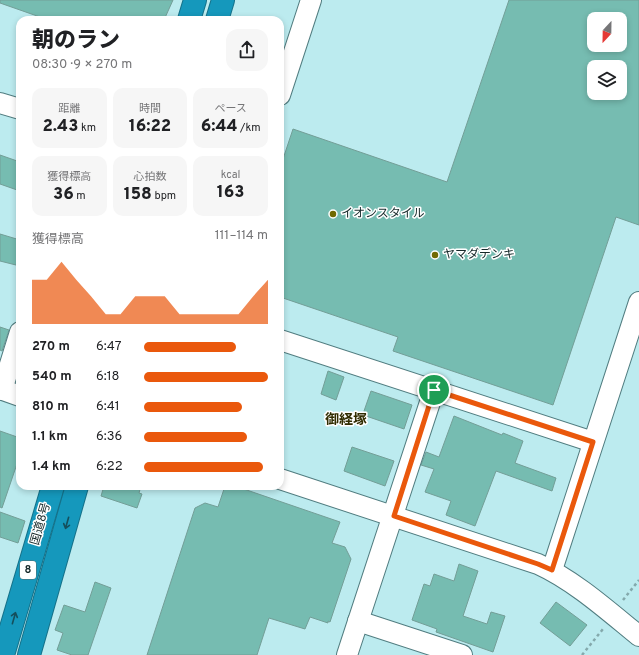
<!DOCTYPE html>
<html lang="ja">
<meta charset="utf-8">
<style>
:root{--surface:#fff;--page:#f6f6f6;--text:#202124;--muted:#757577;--accent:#ea580c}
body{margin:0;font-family:Overpass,"Noto Sans JP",sans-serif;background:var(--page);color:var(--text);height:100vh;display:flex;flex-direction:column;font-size:15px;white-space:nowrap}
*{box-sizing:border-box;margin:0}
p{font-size:13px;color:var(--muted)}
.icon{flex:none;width:22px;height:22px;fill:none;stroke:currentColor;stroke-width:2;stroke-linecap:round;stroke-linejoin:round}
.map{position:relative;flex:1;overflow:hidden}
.details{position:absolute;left:16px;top:16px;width:268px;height:474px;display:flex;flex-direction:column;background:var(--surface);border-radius:12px;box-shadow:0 2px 6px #0003}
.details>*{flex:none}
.needle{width:26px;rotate:202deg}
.tools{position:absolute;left:587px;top:12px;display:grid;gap:8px}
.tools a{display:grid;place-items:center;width:40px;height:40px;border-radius:8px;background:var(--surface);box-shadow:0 2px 6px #0003;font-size:20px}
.pin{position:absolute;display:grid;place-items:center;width:34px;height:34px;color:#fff;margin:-17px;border:2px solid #fff;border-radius:50%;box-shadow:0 1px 4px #0007}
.round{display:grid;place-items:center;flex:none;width:42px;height:42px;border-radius:12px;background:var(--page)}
.summary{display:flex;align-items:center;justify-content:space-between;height:68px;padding:0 16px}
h1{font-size:22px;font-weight:800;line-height:30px}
.figures{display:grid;grid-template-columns:repeat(3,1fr);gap:6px;height:68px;padding:4px 16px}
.figures div{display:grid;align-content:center;border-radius:10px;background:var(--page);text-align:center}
.figures b{font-size:17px;font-weight:800}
.figures small{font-size:11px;font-weight:400}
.figures p{font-size:11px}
.chart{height:112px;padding:8px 16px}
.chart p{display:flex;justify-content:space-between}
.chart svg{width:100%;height:72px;margin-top:4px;fill:var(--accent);opacity:.7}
ul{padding:0 16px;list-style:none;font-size:13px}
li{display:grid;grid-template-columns:64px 48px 1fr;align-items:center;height:30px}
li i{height:10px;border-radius:5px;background:var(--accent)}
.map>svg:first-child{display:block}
.building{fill:#76bcb1;stroke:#739e97;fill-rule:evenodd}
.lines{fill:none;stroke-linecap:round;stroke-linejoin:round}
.minor-casing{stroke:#517d80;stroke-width:22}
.highway-casing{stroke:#157189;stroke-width:24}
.path{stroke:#84a9ac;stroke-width:2.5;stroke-dasharray:3 3;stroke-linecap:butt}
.minor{stroke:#fff;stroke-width:20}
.highway{stroke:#1598bc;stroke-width:22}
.oneway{stroke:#154f5c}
.route-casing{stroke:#fff;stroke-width:8}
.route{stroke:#ea580c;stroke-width:5}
.poi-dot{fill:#716901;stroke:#fff;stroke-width:1.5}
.labels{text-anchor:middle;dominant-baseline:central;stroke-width:3;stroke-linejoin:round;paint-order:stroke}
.shield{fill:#fff;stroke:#5b6869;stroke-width:1}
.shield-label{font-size:11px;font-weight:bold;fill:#152829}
.poi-label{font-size:12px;fill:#152829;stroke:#fff;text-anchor:start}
.street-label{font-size:12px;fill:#152829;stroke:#fff}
.quarter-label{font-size:14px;font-weight:bold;fill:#312d02;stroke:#fff}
</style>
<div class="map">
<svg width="639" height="655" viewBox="0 0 639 655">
<rect width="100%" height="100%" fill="#bcebef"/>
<g class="building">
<path d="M0,0H173L164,20H38L40,17L0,3Z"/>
<path d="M509,0H639V225L616,217L553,405L393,351L398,337L280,297V168L293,129L447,182ZM594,19H620V45H594ZM594,67H620V93H594Z"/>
<path d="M0,155L20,162V191L0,184Z"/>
<path d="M0,234L20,240V266L0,261Z"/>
<path d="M0,327L9,330L2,351L0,350Z"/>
<path d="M328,371L344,377L336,400L321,394Z"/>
<path d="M371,391L412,405L404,429L366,416L364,411Z"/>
<path d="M454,416L502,435L503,433L523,441L515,463L556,478L552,491L496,471L475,526L446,515L451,501L425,492L434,469L421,465L426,452L439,457Z"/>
<path d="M0,431L20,438V455L2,508L0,507Z"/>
<path d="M352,447L394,461L385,486L344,471Z"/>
<path d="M104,486H141L139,493L142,494L137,508L101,496Z"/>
<path d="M225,486H235L340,522L332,543L345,547L351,559L330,622L328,621V623L310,617L305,629L269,618L257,655H147L195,508L205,503L218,507Z"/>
<path d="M0,512L25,521L18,543L0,537Z"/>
<path d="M459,564L478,571L463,616L487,624L491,612L505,616L493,652L436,632L437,629L412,620L424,584L430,586L434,574L454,581Z"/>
<path d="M95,582L111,588L88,655H72L57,650L63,633L55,630L64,605L85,612Z"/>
<path d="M556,602L587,625L570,646L540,623Z"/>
</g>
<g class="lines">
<defs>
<g id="minor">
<path d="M280,95L311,0"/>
<path d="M0,103L20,109"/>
<path d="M280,340L593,442"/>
<path d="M0,389L20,396"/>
<path d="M2,390L20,332"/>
<path d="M280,479L538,564C575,581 607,610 639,636"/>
<path d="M552,570L639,302"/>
<path d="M358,621L462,655"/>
<path d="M347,655L434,390"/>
</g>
<g id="highway">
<path d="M189,20L195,0"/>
<path d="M217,20L223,0"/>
<path d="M3,655L53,486"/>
<path d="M29,655L77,486"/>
</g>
</defs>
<use href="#minor" class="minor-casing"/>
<use href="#highway" class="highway-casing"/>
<g class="path">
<path d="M623,600L639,580"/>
<path d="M582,655L603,629"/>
</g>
<use href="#minor" class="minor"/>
<use href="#highway" class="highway"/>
</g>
<defs><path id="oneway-shaft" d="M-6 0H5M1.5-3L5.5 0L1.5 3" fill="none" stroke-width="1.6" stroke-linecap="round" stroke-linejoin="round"/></defs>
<g class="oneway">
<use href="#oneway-shaft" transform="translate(67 523) rotate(106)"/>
<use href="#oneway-shaft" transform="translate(14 618) rotate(-74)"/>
</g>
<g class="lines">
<defs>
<path id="route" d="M434,390L593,442L552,570L538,564L394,516Z"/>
</defs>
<use href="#route" class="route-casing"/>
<use href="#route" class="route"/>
</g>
<g class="poi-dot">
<circle cx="333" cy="214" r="4"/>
<circle cx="435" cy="255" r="4"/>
</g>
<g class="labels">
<rect class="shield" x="20" y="561" width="16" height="18" rx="3"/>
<g class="shield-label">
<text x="28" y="570">8</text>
</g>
<g class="poi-label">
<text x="341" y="214">イオンスタイル</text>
<text x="443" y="255">ヤマダデンキ</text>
</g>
<g class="street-label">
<text transform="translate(41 524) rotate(-74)">国道8号</text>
</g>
<g class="quarter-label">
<text x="346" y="420">御経塚</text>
</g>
</g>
</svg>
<div class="tools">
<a><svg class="needle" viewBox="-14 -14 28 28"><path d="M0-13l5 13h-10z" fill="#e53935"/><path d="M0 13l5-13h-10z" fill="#757577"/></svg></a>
<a><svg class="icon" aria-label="layers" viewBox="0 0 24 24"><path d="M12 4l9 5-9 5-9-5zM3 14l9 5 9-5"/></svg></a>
</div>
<div class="pin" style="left:434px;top:390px;background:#1e9e55"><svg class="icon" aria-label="arrive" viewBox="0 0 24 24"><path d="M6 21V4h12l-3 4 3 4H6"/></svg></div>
<section class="details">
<div class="summary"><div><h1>朝のラン</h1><p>08:30 · 9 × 270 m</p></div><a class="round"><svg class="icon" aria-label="share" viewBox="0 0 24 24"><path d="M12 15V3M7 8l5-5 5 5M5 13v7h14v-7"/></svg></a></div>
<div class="figures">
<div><p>距離</p><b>2.43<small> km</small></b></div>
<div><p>時間</p><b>16:22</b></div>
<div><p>ペース</p><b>6:44<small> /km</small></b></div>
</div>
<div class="figures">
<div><p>獲得標高</p><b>36<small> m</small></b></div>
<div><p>心拍数</p><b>158<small> bpm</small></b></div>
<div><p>kcal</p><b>163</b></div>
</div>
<div class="chart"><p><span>獲得標高</span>111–114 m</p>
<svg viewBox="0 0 160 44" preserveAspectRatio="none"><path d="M0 44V17L10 17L20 6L30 17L40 27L50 38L60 38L70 27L80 27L90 27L100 38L110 38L120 38L130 38L140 38L150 27L160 17V44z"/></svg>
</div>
<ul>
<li><b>270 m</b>6:47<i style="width:74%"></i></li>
<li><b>540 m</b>6:18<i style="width:100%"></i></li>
<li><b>810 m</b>6:41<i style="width:79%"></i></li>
<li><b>1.1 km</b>6:36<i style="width:83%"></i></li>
<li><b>1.4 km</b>6:22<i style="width:96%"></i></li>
</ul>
</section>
</div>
